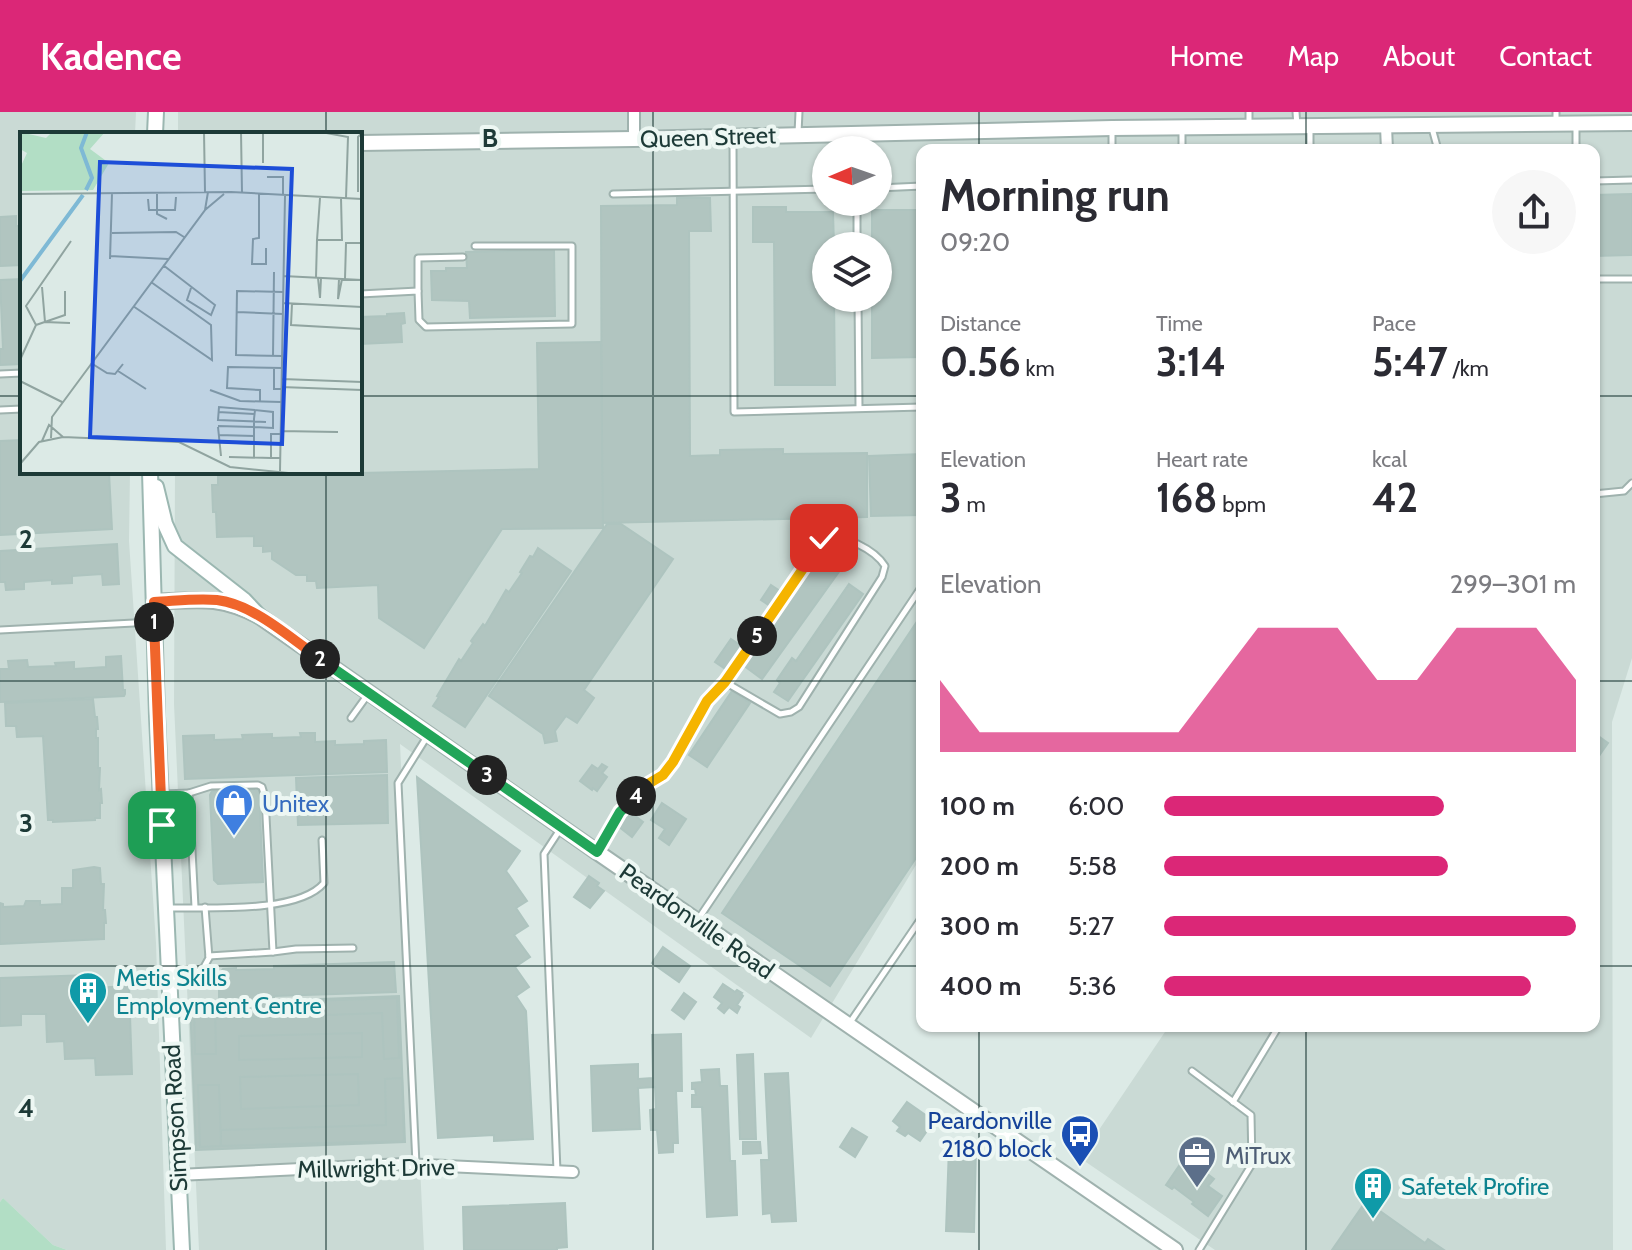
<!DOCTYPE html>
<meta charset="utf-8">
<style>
:root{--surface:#fff;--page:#f7f7f7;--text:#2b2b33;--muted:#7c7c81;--accent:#db2777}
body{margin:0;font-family:Cabin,sans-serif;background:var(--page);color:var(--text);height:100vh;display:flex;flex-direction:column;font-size:30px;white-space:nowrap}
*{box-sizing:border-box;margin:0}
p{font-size:26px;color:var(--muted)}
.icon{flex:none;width:44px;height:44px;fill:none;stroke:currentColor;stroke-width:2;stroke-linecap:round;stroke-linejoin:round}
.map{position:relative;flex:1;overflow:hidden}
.sheet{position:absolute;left:916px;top:32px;width:684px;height:888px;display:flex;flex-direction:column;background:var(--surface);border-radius:16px;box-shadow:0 2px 6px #0004}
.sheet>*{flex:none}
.needle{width:52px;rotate:268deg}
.tools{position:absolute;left:812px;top:24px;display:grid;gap:16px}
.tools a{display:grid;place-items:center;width:80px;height:80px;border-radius:50%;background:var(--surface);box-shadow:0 2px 6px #0004;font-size:40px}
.pin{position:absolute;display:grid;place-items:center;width:68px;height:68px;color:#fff;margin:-34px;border-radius:16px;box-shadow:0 4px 12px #0006}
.km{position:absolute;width:40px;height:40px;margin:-20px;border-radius:50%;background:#222;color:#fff;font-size:22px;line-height:40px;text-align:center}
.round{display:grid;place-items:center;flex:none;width:84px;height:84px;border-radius:42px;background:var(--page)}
.summary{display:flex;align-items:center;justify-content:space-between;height:136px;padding:0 24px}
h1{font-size:44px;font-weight:700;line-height:60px}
.stats{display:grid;grid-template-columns:repeat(3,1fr);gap:12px;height:136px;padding:8px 24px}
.stats div{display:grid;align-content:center}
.stats b{font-size:40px;font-weight:700}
.stats small{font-size:22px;font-weight:400}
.stats p{font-size:22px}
.chart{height:224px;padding:16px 24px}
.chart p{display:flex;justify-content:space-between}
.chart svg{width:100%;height:144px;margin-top:8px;fill:var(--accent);opacity:.7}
ul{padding:0 24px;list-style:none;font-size:26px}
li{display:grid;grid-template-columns:128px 96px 1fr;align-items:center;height:60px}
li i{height:20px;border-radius:10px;background:var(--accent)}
header{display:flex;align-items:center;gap:48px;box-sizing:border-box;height:112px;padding:0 40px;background:var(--accent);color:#fff}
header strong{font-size:38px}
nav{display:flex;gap:44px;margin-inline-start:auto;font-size:28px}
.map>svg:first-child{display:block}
.built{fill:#cadad5;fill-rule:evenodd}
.green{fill:#b2dec5}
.building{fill:#b1c5c0;stroke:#aec4bf;stroke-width:2}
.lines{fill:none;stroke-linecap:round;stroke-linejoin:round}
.service-casing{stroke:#9fb2ae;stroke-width:9}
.minor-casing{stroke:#9fb2ae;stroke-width:14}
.tertiary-casing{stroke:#9fb2ae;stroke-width:18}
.secondary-casing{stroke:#9bb7b1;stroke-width:18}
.service{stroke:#fff;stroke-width:5}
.minor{stroke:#fff;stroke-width:10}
.tertiary{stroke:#fff;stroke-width:14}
.secondary{stroke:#fff;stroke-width:14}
.split-1-casing{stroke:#fff;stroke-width:16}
.split-2-casing{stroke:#fff;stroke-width:16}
.split-3-casing{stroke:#fff;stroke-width:16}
.split-4-casing{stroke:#fff;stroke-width:16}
.split-5-casing{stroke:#fff;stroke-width:16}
.split-6-casing{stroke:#fff;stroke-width:16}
.split-1{stroke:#f0652b;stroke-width:10}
.split-2{stroke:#f0652b;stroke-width:10}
.split-3{stroke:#22a559;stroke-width:10}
.split-4{stroke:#22a559;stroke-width:10}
.split-5{stroke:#f5b400;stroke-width:10}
.split-6{stroke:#f5b400;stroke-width:10}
.grid{fill:none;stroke:#1d3a37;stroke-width:2;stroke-opacity:0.55}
.labels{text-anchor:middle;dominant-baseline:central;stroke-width:8;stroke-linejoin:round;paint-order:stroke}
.street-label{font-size:24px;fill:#1d3a37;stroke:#edf7f3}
.shop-label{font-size:24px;fill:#366cbe;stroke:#edf7f3;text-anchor:start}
.culture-label{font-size:24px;fill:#0d838f;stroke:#edf7f3;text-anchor:start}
.transit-label{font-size:24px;fill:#164399;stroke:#edf7f3;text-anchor:end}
.service-label{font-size:24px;fill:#4e5e75;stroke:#edf7f3;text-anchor:start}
.inset-river{fill:none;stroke:#7eb9d5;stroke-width:4}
.inset-road{fill:none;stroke:#90a4a0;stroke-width:2}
.view{fill:#1d4ed8;fill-opacity:0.15;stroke:#1d4ed8;stroke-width:4}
.inset-edge{fill:none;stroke:#1d3a37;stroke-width:4}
.grid-label{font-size:26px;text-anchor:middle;font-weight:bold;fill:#1d3a37;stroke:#edf7f3;stroke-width:8;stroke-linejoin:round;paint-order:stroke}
</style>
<header>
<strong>Kadence</strong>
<nav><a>Home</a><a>Map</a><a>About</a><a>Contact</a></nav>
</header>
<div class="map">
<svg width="1632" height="1138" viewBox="0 0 1632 1138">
<rect width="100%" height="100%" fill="#dceae6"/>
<g class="built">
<path d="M0,0H136L135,22H22V360H130L129,429L156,831L166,1138H67L53,1133L3,1086L0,1090Z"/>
<path d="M178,0H1632V546L1612,610L1613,1138H1215L1080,1046L1169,914H1594V38H922V743L811,926L400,632L424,1138H199L174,592L175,360H360V22H178ZM826,38H878V90H826ZM826,134H878V186H826Z"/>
</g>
<path class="green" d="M3,1086L53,1133L67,1138H0V1090Z"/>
<g class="building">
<path d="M1632,82V143L1594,144V83Z"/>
<path d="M677,86H710L711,119H689L690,344L720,343V338L783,337V342L867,341V405L602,411L601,94L677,93Z"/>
<path d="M753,95H786V100H833L834,134H826V186H834L835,273H775L774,130H753Z"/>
<path d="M872,98H922V245L872,246V186H878V134H872Z"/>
<path d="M16,104V114H22V153L0,154V105Z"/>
<path d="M554,138L555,204L470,206L469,189L432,188L431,159H446V156H467L466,140Z"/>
<path d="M22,167V252L0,253V237H3L0,168Z"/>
<path d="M404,201L405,211L401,212L402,230L360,232V205L387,204V202Z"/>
<path d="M601,230L603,416L502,417L424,536L379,506L378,473L317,476L316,469H307V463H296L272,447V439L263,440V434H254V424L217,425L216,400H213L212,373H218V364L539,357L537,231Z"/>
<path d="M22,328V360H111L109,361L112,417L0,423V329Z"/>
<path d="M922,342V403L871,404L869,344Z"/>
<path d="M607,412H621L673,447L584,578L594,586L577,611L566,604L555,619L557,629L545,631L543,622L489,584Z"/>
<path d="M117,432L119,472L103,473L102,462L72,464V471L52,472V468L24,470V477L6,478L5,470H0V439Z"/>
<path d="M538,436L571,459L465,615L433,594L439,585L437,584L459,547L461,549L473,531L471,529L483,512L485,514L506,478L509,480L522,461L520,460L530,444L533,445Z"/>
<path d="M827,436L846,450L762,567L743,553Z"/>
<path d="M849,472L863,482L788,589L774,580L780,571L777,568L792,546L796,549Z"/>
<path d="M771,473L780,479L770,494L761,488Z"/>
<path d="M922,502V737L830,874L722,801Z"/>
<path d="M731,527L743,535L727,558L715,550Z"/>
<path d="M121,544L123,578H125V582L124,584L0,590V557H9L8,549L27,548L28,555L56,554L55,551L74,550V557L106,555V545Z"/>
<path d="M732,579L750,591L707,655L689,643Z"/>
<path d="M93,587L95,605H97L98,617H96V626H98V656H100L99,678L101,677L102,691H100V706H95V708L53,710V708H48L43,624L17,625L16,614H6L5,591Z"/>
<path d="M300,621H315V630L335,629V633L364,632V629L386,628L387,660L185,667L183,624L214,623V628L243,627L242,623L272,622V626L301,625Z"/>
<path d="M1594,621L1608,631L1594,651Z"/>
<path d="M602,652L607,655L602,661L607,665L597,679L593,676L592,678L580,669L592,653L598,657Z"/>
<path d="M387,663L388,711L298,713L296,666Z"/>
<path d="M417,665L520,739L506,759L527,789L516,796L528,814L514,823L530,845L515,855L529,875L516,884L526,899L533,1027L494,1029V1023L438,1026Z"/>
<path d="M259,677L263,770L218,772L214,768L210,683L212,679Z"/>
<path d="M662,691L686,707L669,733L659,726L665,717L651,708Z"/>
<path d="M629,699L643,710L632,725L618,714Z"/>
<path d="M94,755L100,756L101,772H104L103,798H105L106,811H104V827L0,832V791L3,792V795L24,794L26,789H40V793L62,792V776H73V758Z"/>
<path d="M589,764L599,771L597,774L604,779L590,796L574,785Z"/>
<path d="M663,835L690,854L679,870L652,851Z"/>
<path d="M394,850L396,880L274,884V887L219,889V862L223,857L236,856V858L274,857V854Z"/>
<path d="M91,863L92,876L129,874L132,962L96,963L95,946L65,947L64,929L47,930L46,902H21V913L0,914V866Z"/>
<path d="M723,872L735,880L737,878L742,881L741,882L743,884L737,893L740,895L737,901L729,895L724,901L718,896L722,891L714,885Z"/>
<path d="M684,881L696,890L684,907L672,898Z"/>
<path d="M399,884L405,1030L196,1038L190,892Z"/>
<path d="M397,886L399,946L384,947L382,901L215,907V892Z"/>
<path d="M215,892L216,942H195L194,893Z"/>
<path d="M362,921V945L239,948V924Z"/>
<path d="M681,922L682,979H676L678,1031H673V1040L659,1041L657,1018H651L650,998L656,997L655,975L638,976L640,1017L593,1019L591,954L638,952V967L653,966L652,923Z"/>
<path d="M753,942L756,1027H740L737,943Z"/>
<path d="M719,957L720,974H727L730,1049H735L737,1103L707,1105L702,995H692V983H696L695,977H692V971L702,970L701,958Z"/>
<path d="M788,961L796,1109L772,1110L771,1101L763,1102L761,1048H769L765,962Z"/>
<path d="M358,962L359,993L241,997L240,965Z"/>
<path d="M402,966L404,1029L221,1034V1018L386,1013L385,967Z"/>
<path d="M198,973H219L221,1034L200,1035Z"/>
<path d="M907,990L934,1009L920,1029L908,1021L905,1024L897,1019L900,1015L893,1009Z"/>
<path d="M852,1016L867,1025L855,1045L840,1035Z"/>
<path d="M743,1030H760L761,1041L743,1042Z"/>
<path d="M949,1035H976L974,1120L946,1119Z"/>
<path d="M1181,1051L1198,1063L1202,1058L1214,1067L1208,1074L1222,1084L1208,1104L1192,1092L1194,1090L1174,1075L1172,1077L1166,1073Z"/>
<path d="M1366,1089L1425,1131L1428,1127L1444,1138H1332Z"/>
<path d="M565,1091L567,1135L557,1136V1138H464L463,1095Z"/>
</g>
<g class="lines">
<defs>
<g id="service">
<path d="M1249,0V15"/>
<path d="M1296,0L1297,14"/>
<path d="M1556,0V11"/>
<path d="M1432,16L1438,38"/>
<path d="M1182,17V38"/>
<path d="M1112,19V38"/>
<path d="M798,21L799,0"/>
<path d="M733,29L734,300L922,295"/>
<path d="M863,38V22"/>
<path d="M1310,38V15"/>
<path d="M1576,38V13"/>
<path d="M1594,69L1632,68"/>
<path d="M878,76L922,74"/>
<path d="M613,82L826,77"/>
<path d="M857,134V102L859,90"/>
<path d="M1594,167H1632"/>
<path d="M418,179V146L463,145"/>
<path d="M360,182L418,179L419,208L426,215L572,212V134H475"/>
<path d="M858,186L859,296"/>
<path d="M0,262L22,261"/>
<path d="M0,298L22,297"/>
<path d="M1594,382L1624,379L1632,371"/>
<path d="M0,518L153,510"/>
<path d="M351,606L369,581"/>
<path d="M189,681L211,674L258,673L262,675L265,685L273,840L209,844"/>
<path d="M164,682L189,681L195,795"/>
<path d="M598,739L620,700L648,672L663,663L673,650L707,589L725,570L824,426C843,421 875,438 885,454L882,465L799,595L791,600L780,602L725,570"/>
<path d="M167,796C206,795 298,802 324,771L322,728"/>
<path d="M697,809L922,474"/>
<path d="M273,840L296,837L353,836"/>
<path d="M170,868L191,864L204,855L209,846L205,795"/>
<path d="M849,912L922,805"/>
<path d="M1192,959L1251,1003L1252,1052L1199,1138"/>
<path d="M1233,990L1279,914"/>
<path d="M416,1052L398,671L428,623"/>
<path d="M557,1059L544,742L561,716"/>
</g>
<g id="minor">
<path d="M634,0V27"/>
<path d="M1386,14L1387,38"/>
<path d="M178,1063L404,1052L573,1060"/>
</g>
<g id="tertiary">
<path d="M360,31L634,27L1112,16L1632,11"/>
<path d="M154,490C197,488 219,483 259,504L597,740L1175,1138"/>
</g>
<g id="secondary">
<path d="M155,22L156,0"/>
<path d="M150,360L157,604L182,1138"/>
<path d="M156,375L165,412L175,434L244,488L259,504"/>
</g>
</defs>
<use href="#service" class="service-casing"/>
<use href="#minor" class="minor-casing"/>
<use href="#tertiary" class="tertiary-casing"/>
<use href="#secondary" class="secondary-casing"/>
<use href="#service" class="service"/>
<use href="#minor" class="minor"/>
<use href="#tertiary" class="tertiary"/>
<use href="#secondary" class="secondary"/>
</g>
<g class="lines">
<defs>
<path id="split-1" d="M154,510L162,713"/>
<path id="split-2" d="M154,510V490C175,489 196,486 217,488C253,492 291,526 320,547"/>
<path id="split-3" d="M320,547L487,663"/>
<path id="split-4" d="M487,663L597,740L620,700L636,684"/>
<path id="split-5" d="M636,684L648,672L663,663L673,650L707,589L725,570L757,524"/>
<path id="split-6" d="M757,524L824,426"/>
</defs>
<use href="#split-1" class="split-1-casing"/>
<use href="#split-2" class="split-2-casing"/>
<use href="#split-3" class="split-3-casing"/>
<use href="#split-4" class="split-4-casing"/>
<use href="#split-5" class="split-5-casing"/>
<use href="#split-6" class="split-6-casing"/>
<use href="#split-1" class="split-1"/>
<use href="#split-2" class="split-2"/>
<use href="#split-3" class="split-3"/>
<use href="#split-4" class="split-4"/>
<use href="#split-5" class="split-5"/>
<use href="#split-6" class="split-6"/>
</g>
<path class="grid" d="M326,0V22M653,0V1138M979,0V38M1306,0V38M0,284H22M360,284H922M1594,284H1632M326,360V1138M0,569H922M1594,569H1632M0,854H922M1594,854H1632M979,914V1138M1306,914V1138"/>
<defs>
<symbol id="shop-pin" viewBox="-11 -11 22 30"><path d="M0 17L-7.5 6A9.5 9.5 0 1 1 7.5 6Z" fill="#3f7fe0" stroke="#edf7f3"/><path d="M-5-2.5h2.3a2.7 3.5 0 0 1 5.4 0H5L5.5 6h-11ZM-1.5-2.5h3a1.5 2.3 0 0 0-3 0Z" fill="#fff"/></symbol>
<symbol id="building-pin" viewBox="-11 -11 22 30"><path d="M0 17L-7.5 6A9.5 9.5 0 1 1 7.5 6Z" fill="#0f9aa8" stroke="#edf7f3"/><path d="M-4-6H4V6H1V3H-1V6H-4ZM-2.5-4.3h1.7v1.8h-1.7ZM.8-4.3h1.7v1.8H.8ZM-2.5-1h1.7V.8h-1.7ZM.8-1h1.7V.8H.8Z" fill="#fff"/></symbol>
<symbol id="bus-pin" viewBox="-11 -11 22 30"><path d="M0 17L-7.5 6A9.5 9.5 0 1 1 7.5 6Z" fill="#1a4fb4" stroke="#edf7f3"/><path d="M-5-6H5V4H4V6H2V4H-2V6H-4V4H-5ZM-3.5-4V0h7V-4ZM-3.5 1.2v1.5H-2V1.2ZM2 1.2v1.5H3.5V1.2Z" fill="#fff"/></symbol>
<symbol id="office-pin" viewBox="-11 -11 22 30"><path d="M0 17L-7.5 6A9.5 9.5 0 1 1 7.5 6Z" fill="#5c6f8a" stroke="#edf7f3"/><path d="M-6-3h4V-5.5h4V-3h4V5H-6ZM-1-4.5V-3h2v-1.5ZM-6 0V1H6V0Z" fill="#fff"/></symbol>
</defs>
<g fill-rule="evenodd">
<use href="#shop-pin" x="212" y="669" width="44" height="60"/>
<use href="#building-pin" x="66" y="857" width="44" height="60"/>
<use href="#bus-pin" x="1058" y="1000" width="44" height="60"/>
<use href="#office-pin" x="1175" y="1021" width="44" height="60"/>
<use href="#building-pin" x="1351" y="1052" width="44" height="60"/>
</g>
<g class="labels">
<g class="street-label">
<text transform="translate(708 25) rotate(-2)">Queen Street</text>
<text transform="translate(697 809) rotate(35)">Peardonville Road</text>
<text transform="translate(175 1006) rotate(-93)">Simpson Road</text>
<text transform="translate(376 1056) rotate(-1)">Millwright Drive</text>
</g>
<g class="shop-label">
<text x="262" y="691">Unitex</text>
</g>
<g class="culture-label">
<text x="116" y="865">Metis Skills<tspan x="116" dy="28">Employment Centre</tspan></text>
<text x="1401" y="1074">Safetek Profire</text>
</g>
<g class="transit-label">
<text x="1052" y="1008">Peardonville<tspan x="1052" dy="28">2180 block</tspan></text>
</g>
<g class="service-label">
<text x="1225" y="1043">MiTrux</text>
</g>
</g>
<g transform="translate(20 20)">
<rect width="342" height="342" fill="#dceae6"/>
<path d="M0,0L26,6L32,0H85L70,17L89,31L73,58L0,59V36L7,21L0,17Z" fill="#b2dec5"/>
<path class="inset-river" d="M66,58L72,46L61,16L67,0M0,149L63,63"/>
<path class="inset-road" d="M184,0L185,60M221,0L222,61M243,0V31M301,0L328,5L326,66M247,45H263V62M137,60V82L147,87M338,60V5L342,1M239,61V106L233,107L232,132H246V116M0,62L211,60L342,67M300,66L297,108H322L321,66M128,67L129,78H155L156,65M185,78L204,62M92,101L156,100L164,105M90,124L148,127M90,127L92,61M143,133L195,173L191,183L167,168L171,156M263,144L342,148M296,145L297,108M298,146L300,166L301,146M319,147L318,167L322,147M325,147L326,111H342M22,155L25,190L50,191M263,171L342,175M272,172L271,193L342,197M113,174L192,228L191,193L131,150M217,180L263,182M16,193L45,183V159M253,224L254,140M262,224L216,223L217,159L263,160M0,228L16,193L6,174L51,109M71,231L87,241L95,242L103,232M254,236V257H261M98,239L126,257M262,247L342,250M0,249L42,270M261,255L342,258M190,258L220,269L261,270M240,270V258L207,256L208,235L262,236M235,278L199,275L198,288L246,290M198,280L234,282M198,294L234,295L253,296V280L235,278L234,287V325M198,295L201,324M260,299L318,300M198,303L234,304M31,306L32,285L185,78L188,60M22,309L29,293L43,305M200,310L234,312M209,325L251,326M260,326H251V302H260M0,332L19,310L43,305L159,310L210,335L278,342M260,339L265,64"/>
<path class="view" d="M80,30L272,37L262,312L70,305Z"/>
<rect width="342" height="342" class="inset-edge"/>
</g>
<g class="grid-label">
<text x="490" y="35">B</text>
<text x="26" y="436">2</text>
<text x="26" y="720">3</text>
<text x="26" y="1005">4</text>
</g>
</svg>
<div class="tools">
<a><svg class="needle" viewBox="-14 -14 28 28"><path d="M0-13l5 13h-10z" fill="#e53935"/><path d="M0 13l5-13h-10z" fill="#7c7c81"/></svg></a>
<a><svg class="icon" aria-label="layers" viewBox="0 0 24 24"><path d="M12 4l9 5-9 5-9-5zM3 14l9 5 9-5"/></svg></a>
</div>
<div class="pin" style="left:162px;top:713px;background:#1e9e55"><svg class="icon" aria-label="arrive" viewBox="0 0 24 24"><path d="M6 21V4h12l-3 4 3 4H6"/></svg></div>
<div class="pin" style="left:824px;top:426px;background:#d93025"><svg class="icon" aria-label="check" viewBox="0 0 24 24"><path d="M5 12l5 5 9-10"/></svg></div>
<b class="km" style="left:154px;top:510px">1</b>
<b class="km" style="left:320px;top:547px">2</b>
<b class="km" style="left:487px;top:663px">3</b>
<b class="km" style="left:636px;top:684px">4</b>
<b class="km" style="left:757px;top:524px">5</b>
<section class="sheet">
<div class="summary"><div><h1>Morning run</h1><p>09:20</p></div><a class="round"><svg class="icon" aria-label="share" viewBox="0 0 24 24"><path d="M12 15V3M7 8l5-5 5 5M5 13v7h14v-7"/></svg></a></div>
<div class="stats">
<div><p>Distance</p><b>0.56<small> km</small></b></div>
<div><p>Time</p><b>3:14</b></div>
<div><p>Pace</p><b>5:47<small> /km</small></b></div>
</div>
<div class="stats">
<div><p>Elevation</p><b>3<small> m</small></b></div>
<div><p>Heart rate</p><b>168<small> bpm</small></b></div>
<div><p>kcal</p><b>42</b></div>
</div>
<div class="chart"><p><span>Elevation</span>299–301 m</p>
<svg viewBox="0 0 160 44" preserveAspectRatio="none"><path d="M0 44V22L10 38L20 38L30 38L40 38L50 38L60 38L70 22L80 6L90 6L100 6L110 22L120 22L130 6L140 6L150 6L160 22V44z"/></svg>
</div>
<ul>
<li><b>100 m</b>6:00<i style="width:68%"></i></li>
<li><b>200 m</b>5:58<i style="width:69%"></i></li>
<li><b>300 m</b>5:27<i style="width:100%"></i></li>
<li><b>400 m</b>5:36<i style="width:89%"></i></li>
</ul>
</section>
</div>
